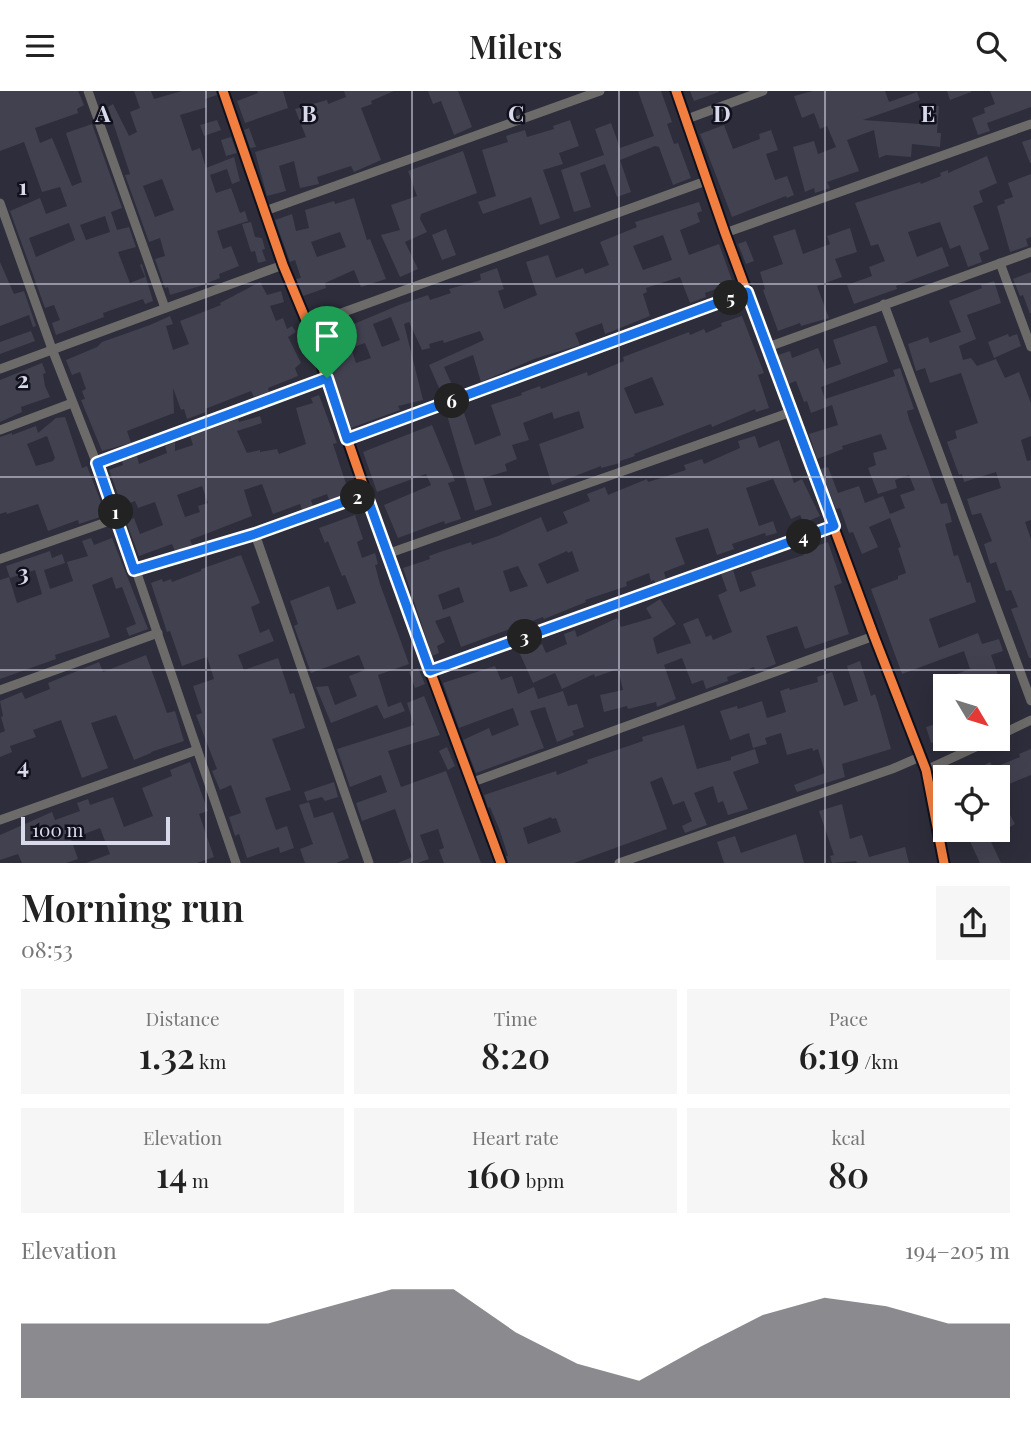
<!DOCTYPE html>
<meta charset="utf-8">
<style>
:root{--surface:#fff;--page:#f6f6f6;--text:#222;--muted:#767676;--accent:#595961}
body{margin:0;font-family:"Playfair Display",serif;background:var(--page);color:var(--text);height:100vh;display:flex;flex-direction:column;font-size:26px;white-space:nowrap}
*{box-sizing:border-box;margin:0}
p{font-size:23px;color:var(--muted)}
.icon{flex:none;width:38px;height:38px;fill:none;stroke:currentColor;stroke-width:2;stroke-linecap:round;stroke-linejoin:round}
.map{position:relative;height:772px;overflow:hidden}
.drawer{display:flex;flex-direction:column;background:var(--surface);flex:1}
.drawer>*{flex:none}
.needle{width:46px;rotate:128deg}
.controls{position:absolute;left:933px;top:583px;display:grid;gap:14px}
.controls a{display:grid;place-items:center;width:77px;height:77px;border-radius:0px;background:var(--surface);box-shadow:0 7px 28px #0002;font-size:35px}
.scale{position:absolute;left:21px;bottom:18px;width:149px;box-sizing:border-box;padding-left:7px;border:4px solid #d8d9eb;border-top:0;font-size:19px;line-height:24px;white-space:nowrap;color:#d8d9eb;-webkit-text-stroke:5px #11111d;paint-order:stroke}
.pin{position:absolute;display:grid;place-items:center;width:60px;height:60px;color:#fff;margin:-72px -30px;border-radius:50% 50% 50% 0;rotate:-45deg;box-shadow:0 0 7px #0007}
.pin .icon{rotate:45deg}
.km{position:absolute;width:35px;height:35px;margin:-18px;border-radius:50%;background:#222;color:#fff;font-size:19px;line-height:35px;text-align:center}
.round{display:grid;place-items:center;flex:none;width:74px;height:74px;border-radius:0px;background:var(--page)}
.headline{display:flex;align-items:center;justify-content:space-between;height:119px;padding:0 21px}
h1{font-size:38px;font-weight:600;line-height:52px}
.metrics{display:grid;grid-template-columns:repeat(3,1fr);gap:10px;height:119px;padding:7px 21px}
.metrics div{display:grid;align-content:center;border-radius:0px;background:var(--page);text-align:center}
.metrics b{font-size:35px;font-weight:600}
.metrics small{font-size:19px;font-weight:400}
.metrics p{font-size:19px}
.chart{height:196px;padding:14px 21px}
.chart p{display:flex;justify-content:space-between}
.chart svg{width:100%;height:126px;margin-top:7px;fill:var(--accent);opacity:.7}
header{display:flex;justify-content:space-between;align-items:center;height:91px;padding:0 21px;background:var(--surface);font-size:32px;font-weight:600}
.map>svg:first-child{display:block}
.building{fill:#414150;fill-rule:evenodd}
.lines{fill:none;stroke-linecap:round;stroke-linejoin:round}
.street{stroke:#6d6b69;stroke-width:9}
.cycleway-casing{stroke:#11111d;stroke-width:13}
.cycleway{stroke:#f27e40;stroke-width:9}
.route-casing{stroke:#fff;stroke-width:14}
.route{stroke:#1a73e8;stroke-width:9}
.grid{fill:none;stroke:#d8d9eb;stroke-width:2;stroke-opacity:0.55}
.grid-label{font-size:23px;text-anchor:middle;font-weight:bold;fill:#d8d9eb;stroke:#11111d;stroke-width:5;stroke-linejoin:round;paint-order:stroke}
</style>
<header><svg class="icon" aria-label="menu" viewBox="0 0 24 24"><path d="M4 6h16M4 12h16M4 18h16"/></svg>Milers<svg class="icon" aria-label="search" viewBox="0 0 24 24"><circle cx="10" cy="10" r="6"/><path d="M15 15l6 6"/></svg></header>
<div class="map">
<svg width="1031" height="772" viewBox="0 0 1031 772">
<rect width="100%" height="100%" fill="#2d2d3b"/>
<g class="building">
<path d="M0,0H78L84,14L77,18L78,22L35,37L40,52L52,47L72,95L82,91L66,42L92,33L122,117L111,121L117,139L129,136L136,156L118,161L130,192L145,186L140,174L142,173L153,210L145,213L143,208L103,222L104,226L56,244L52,232L60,229L54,214L45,217L10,120L40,107L46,123L67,115L60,96L42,101L24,51L0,60ZM105,125L110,141L86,149L80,134ZM69,132L75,149L36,166L29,147Z"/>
<path d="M134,0H151L154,8L182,0H216L217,4L205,8L207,16L180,24L192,60L200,57L206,77L234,66L240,90L232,93L227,78L210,84L216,102L231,97L240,122L245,120L248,130L217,140L223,158L231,155L239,175L219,183L220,187L200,195L170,204L168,196L165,197L155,168L165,165L160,147L149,151L125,84L130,83L108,16L113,13L129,45L137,41L130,21L140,17ZM162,88L174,119L155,126L143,95Z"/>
<path d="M257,0H283L288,17L245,32L237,10L258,2Z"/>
<path d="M344,0H394L371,10L372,13L361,17L381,69L354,81L351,75L317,86L319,93L300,97L294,70L279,75L286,100L267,105L255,61L306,46L295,18L327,9L328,13L346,6Z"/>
<path d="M428,0H458L472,36L454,44L441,10L433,13Z"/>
<path d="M638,0H661L672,31L667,33L674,53L678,52L691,87L673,94L659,56L655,55L620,69L631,101L617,106L605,73L580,82L591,116L574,121L561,79L604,64L595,38L611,32L620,57L654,45Z"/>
<path d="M690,0H719V1L694,10Z"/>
<path d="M813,0H885L889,11L917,1L920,9L863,29L920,33L922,13L939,15L937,42H941L940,56L912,53L911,66L886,64L879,67L874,39L847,49L859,80L827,91L830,97L815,102L814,97L805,101L793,56L814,50L818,63L836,56L827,35L820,38L814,22L802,27L794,5Z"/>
<path d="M947,0H971V1L950,9Z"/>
<path d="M990,0H1031V16L987,32L990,40L978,44L972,27L985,22L984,17L995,13Z"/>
<path d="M217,29L221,39L204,45L200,34Z"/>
<path d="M570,29L579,55L559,62L563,73L543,79L560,127L540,134L531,106L483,123L478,111L496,105L482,59L508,51L506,45L525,39L527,46L554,38L553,35Z"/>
<path d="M724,34L733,58L760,48L759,43L771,39L778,59L766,63L775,89L787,85L794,104L787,107L786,105L732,126L700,43Z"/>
<path d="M249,37L256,56L250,57L244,39Z"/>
<path d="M231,46L237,62L226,65L221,49Z"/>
<path d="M1031,48V72H1030L1022,51Z"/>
<path d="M463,60L477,102L421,123L420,128L427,141L405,151L418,178L400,186L381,144L400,139L391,114L417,105L408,80Z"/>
<path d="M987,65L997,92L979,100L983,111L973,115L989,158L979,162L982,171L968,176L960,154L950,158L940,131L908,141L917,166L942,156L949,175L896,195L897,198L854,213L847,194L872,185L869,176L885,170L878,153L871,155L855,112L920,91L921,93L941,85L940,82L948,79V82Z"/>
<path d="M1031,83V146L1026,148L1028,155L1010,161L997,115L1005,112L1004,109L1013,106L1008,92Z"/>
<path d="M354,107L367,149L370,148L386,188L361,196L354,179L325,192L326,197L303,205L296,188L301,187L295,169L290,171L275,129L292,123L296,140L309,137L305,119L334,110L335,113ZM340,141L346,156L317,166L311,151Z"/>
<path d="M699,111L702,120L697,122L700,131L680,139L689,164L719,153L733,192L705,202L706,206L690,212L680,186L646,197L647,201L643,203L650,225L605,243L602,232L575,242L580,254L534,268L481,291L473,264L444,276L452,294L440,299L429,274L484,249L480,240L444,252L443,249L429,253L430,257L422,259L409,231L404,233L423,309L398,315L400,319L351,337L321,250L350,238L349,235L399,214L428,204L430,209L451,202L449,198L481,189L480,183L497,177L504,198L498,200L504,218L537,204L526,171L548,164L556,187L583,177L585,183L609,174L600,151L637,136L635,131ZM663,144L672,169L643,179L633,155ZM391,226L400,249L382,256L373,233ZM365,252L371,267L356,272L351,257Z"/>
<path d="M251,131L255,146L262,147L265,158L262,159L266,170L258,172L255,160L251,161L242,133Z"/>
<path d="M850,137L857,161L835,168L842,186L817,195L829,227L801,235L800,232L778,240L763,199L765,198L760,181L783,173L773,145L795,138L803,163L830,153L827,145Z"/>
<path d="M446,138L456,164L442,169L432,144Z"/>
<path d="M746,150L754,170L746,173L738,153Z"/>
<path d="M0,171L14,203L24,200L36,235L33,236L29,224L0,235Z"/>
<path d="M1031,181V222L1030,223L1023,204L1020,205L1013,188Z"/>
<path d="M994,190L1001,212L967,224L976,248L959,255L963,269L971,267L977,275L996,268L1005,287L1019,281L1031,312V345L1021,349L1027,370L1031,369V429L1025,431L1031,448V567H1029L1011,518L1018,516L1011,499L1006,500L996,471L990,473L984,453L992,450L981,422L972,424L967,408L1001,397L996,381L964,391L962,383L959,384L947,351L957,347L955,340L978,332L961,282L930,292L925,277L916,280L908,253L928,246L930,252L961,241L949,210L982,197L981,194Z"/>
<path d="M260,191L267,204L281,200L284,211L270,215L276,230L283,227L287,238L292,235L296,241L288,246L301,272L295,277L298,285L268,297L269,301L254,306L251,300L205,318L206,321L187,328L184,318L181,319L173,297L174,322L127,340L131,352L102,360L81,309L85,308L82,300L86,298L80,281L72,284L66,269L97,256L102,251L150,234L170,225L173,233L166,235L173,259L189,253L180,230L221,214L220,212Z"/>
<path d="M742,225L764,282L758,284L769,317L756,321L755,318L712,336L711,333L700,337L634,363L635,365L620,370V372L601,377V375L552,394L539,353L584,337L579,320L554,328L552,321L523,332L529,349L512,354L517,368L505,373L507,380L483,387L492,414L475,420L447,324L458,320L459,324L464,322L475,354L501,344L491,314L522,304L521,302L540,295L541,298L587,281L588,285L624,270L623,266L689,241L690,244L704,238L706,242L722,235L721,232ZM652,286L664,314L635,323L624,297Z"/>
<path d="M873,235H876L888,271L821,296L825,308L895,285L893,279L900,277L914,318L907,320L909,328L941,413L947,412L952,431L945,433L954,465L958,464L967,492L970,491L976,511L929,528L939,557L978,542L982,553L999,548L1003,560L991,564L999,587L975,595H958L954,584L970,578L964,560L902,583L871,498L898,488V485L906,482L898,457L901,456L890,427L869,436L878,456L862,463L853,441L849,442L840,417L836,418L820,378L828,376L838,402L859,395L865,412L883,405L890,423L905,417L900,404L915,399L909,384L895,389L897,397L878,403L868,377L876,374L873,362L887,358L881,343L842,355L843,358L817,368L809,343L838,334L832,314L811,322L807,310L804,311L796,290L788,293L778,264L790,260L792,267L818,257L826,278L841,273L833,249Z"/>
<path d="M31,240L35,250L0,263V251Z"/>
<path d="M1008,243L1009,246L1017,243L1021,255L994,267L988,251Z"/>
<path d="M42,272L46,282L43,283L45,295L50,306L21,316L22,321L0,331V289Z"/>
<path d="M319,304L337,352L333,353L349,402L329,409L327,403L311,409L313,415L302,419L300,413L273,423L262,393L244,399L252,425L190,449L192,454L175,460L172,453L139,465L126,430L134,427L140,443L163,434L155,411L138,417L135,410L122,415L109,379L123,374L122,370L137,365L139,373L167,362L165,355L175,351V360L193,354L190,345L238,328L239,331L260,325L262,332L237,340L247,362L260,359V361L277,358L279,363L306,353L296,317L313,312L311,307ZM202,395L208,412L198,415L200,421L185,426L177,404Z"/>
<path d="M65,326L82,377L87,375L106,424L79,433L78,429L48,440L38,413L7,423L6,421L0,423V346L12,342V344L36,335L38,342L56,327ZM47,345L55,367L53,370L36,375L27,353Z"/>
<path d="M432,334L455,390L448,392L461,428L445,433L444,430L398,447L384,414L431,394L426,383L377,401L363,361Z"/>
<path d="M755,345L759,357L779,349L794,392L802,388L820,425L804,432L800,424L791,428L773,388L746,397L759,435L773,430L777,442L766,445L765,442L732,453L734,458L717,464L708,437L675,447L685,473L664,481L666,488L655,492L654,489L651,490L649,482L626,491L627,495L585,509L586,511L544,528L543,526L461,556L450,525L435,530L445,551L437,555L439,562L432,565L403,477L430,468L429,465L443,460L471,451L472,454L498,445L541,426L547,441L568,432L563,421L590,410L587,403L605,396L608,404L647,388L648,391L686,379L684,374L702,368L704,373L740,357L738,350ZM567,460L568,462L572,460L579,480L547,493L538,473ZM518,475L528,495L510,501L503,480ZM459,496L464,511L443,519L438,504Z"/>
<path d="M355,424L363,448L357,451L362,467L375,462L378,473L375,474L380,493L409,573L378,584L388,616L401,611L405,620L384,628L377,614L331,632L316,596L328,595L335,614L357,605L349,585L365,579L359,564L311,582L294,535L298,533L290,510L329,495L337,519L356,512L345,484L342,485L328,450L325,452L319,437Z"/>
<path d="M91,447L94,454L112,447L148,538L129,545L126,537L136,533L122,496L116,498L112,486L92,494L110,546L55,564L56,568L0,588V489L9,486L17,512L42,503L35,479L10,487L6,475L50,460L52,467L62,463L65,472L44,479L50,498L73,490L67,471L88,465L82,450Z"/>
<path d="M828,451L842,492L834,495L849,543L805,558L797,535L766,545L776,573L756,581L754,576L727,586L728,590L706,598L703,589L692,593L682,567L664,574L676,608L657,616L656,611L628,618L627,615L604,621L600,604L623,599L618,578L595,586L594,583L562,598L555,582L533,592L520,563L542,553L546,562L567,553L564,543L575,539L577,546L617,527L621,536L652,527L646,517L660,508L676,533L653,547L657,563L691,552L683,533L698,527L706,546L711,544L713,549L732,541L718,504L727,500L721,483L733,479L740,501L756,495L751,481L804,464L802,460Z"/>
<path d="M241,464L260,512L251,516L260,542L269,538L274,550L238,564L244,579L278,567L290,603L294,602L305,637L272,648L291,699L265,707L276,739L287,735L294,757L280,762L279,756L247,767L239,743L235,745L229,726L241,722L231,694L220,699L212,680L217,678L196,624L202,622L193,595L214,588L207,566L182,575L170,540L167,541L151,492L162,488L163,491L171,488L172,491L201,480V478Z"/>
<path d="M146,564L167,622L175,620L184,650L151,661V662L134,669L116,624L91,632L108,677L82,687L61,629L33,639L36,646L10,655L12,661L0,666V642L5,640L1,626L3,625L0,610L22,601L25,608L50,598L48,592L99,571L103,581Z"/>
<path d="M860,570L871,605L875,603L878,612L891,658L842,673L845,686L797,701L794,694L825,682L818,658L813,660L812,657L787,664L781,642L765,647L767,653L753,657L749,642L730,649L720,620L737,615L738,618L762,610L767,627L786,621L780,600L789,597L790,599L818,591L817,586L832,581L844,615L858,610L847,575Z"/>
<path d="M495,575L501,589L512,585L518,603L534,596L538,608L563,600L568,615L577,613L584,636L572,640L574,644L557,651L545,616L530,620L544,657L476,682L463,649L489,637L492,645L519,634L513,617L459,637L443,592Z"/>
<path d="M418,577L425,593L415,597L409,581Z"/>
<path d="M1004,600L1009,616L998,620V602Z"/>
<path d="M424,605L440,644L388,660L401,696L446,680L481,772H444L439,759L444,757L438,738L420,744L429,768L418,772H398L412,766L395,718L362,730L356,712L387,701L381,684L350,696L337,658L414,634L407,612Z"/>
<path d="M945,630V648L931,652L926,636Z"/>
<path d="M684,634L697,678L731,669V666L755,658L759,672L733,681L748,718L728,724L723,710L718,712L713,695L694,702L707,734L685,742L682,735L692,730L684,710L673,714L662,686L650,691L667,738L574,772H508L506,765H508L500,740L490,716L488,717L484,704L556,680L557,684L588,672L587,669L643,650L642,646ZM551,726L552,728L556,727L561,741L528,753L523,737Z"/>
<path d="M447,656L455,675L448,679L439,660Z"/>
<path d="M1031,658V684L1004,695L999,681L991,686H977L974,680L990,671L993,677L1020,666L1019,663Z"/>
<path d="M190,671L208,720L199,723L214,766L197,772H86L110,763L100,737L71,748L78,768L66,772H22L18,763L0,769V744L52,721L55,729L80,720L77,712L88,708L90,714L113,706L124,736L153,725L142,697L172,685L170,679Z"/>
<path d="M334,691L338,706L325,710L322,706L307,710L304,701Z"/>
<path d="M309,711L314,727L333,721L349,767L336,772H305L300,758L313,753L299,714Z"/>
<path d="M842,713L850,748L862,744L869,766L905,756L909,772H857L856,770L832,772L830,765L834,764L819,720Z"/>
<path d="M1008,720L1015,733L998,743V727Z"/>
<path d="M973,738H985L1001,772H980L966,742Z"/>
<path d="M796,743L804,772H724L717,751L735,745L741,762Z"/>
</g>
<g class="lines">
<g class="street">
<path d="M88,0L165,217"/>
<path d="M223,0L283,174L308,234L387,463L501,772"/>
<path d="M676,0L725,142L874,545L926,679L944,772"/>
<path d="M687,28L763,0"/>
<path d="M0,112L52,258L118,427L236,772"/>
<path d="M265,120L600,0"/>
<path d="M725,142L1031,33"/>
<path d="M1000,172L1031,256"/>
<path d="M884,213L1031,610"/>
<path d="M308,234L706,90"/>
<path d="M768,256L1031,161"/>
<path d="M0,278L283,174"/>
<path d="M0,339L72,312"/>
<path d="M347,348L747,201"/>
<path d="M97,372L327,287"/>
<path d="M255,443L369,772"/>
<path d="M387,463L791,321"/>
<path d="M0,468L118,427"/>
<path d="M134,479L255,443L366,403"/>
<path d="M430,580L834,435"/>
<path d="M0,599L158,542"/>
<path d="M998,645L1031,629"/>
<path d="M926,679L993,648"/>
<path d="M473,691L874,545"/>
<path d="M0,729L197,659"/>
<path d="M619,772L892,678L920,666"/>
</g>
<defs>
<g id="cycleway">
<path d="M223,0L283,174L308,234L387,463L501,772"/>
<path d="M676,0L725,142L874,545L926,679L944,772"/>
</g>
</defs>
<use href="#cycleway" class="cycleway-casing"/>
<use href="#cycleway" class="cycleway"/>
</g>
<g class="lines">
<defs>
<path id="route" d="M747,201L834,435L430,580L366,403L255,443L134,479L97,372L327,287L347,348Z"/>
</defs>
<use href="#route" class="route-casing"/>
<use href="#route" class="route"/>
</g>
<path class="grid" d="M206,0V772M412,0V772M619,0V772M825,0V772M0,193H1031M0,386H1031M0,579H1031"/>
<g class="grid-label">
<text x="103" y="31">A</text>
<text x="309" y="31">B</text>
<text x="516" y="31">C</text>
<text x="722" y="31">D</text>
<text x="928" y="31">E</text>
<text x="23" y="104">1</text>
<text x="23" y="297">2</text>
<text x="23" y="490">3</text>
<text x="23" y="683">4</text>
</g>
</svg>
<div class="controls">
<a><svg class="needle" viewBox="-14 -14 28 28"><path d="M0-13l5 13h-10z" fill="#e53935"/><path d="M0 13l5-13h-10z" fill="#767676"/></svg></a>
<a><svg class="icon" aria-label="locate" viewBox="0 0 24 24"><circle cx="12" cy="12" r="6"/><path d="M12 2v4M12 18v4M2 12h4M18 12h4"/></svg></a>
</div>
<div class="scale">100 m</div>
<div class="pin" style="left:327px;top:287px;background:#1e9e55"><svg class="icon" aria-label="arrive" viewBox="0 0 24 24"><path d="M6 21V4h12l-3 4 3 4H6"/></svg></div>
<b class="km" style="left:116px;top:421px">1</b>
<b class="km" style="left:358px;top:406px">2</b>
<b class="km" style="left:525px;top:546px">3</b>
<b class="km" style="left:804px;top:446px">4</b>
<b class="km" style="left:731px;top:207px">5</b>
<b class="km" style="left:452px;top:310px">6</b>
</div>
<section class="drawer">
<div class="headline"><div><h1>Morning run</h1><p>08:53</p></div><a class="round"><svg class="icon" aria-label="share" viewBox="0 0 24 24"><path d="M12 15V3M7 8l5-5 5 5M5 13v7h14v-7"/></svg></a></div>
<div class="metrics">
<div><p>Distance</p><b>1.32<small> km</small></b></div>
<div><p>Time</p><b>8:20</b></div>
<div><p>Pace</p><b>6:19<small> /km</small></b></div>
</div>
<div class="metrics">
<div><p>Elevation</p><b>14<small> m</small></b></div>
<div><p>Heart rate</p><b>160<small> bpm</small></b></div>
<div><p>kcal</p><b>80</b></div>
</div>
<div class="chart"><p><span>Elevation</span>194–205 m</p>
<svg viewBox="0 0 160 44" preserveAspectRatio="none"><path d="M0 44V18L10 18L20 18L30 18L40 18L50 12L60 6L70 6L80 21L90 32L100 38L110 26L120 15L130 9L140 12L150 18L160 18V44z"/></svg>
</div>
</section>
